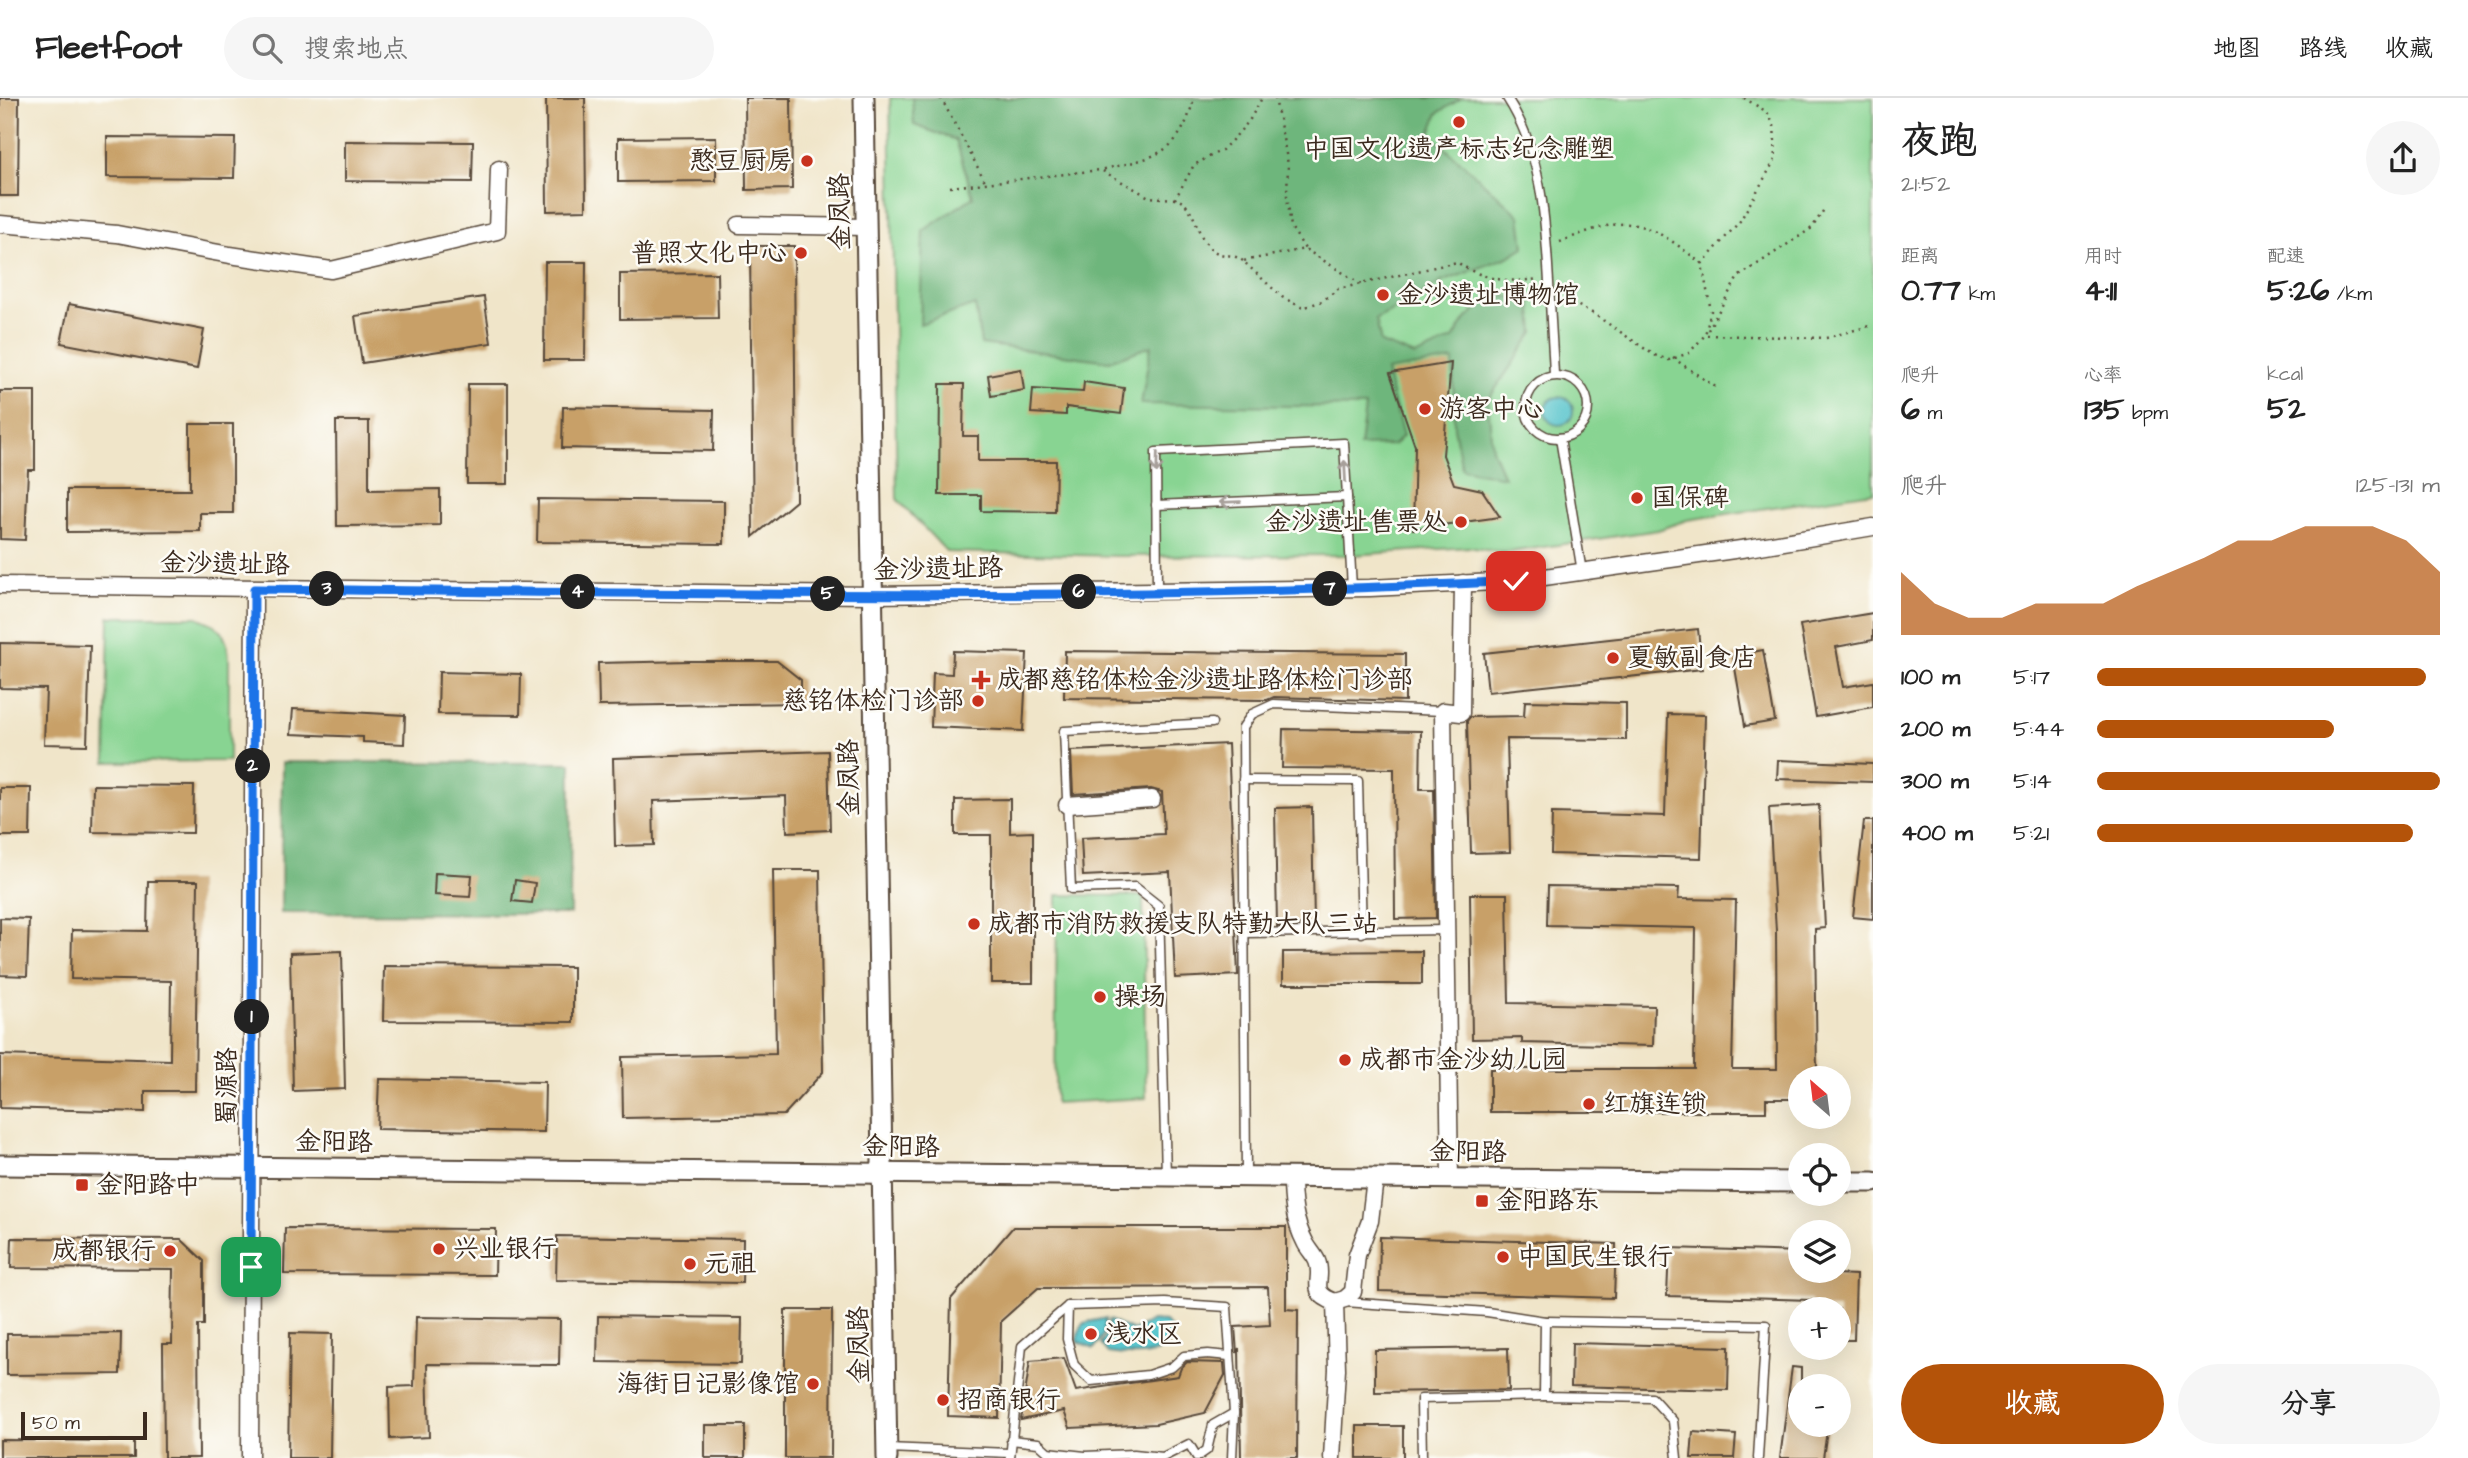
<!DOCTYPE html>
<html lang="zh">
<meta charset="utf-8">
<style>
:root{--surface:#fff;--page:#f6f6f6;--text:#222;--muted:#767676;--line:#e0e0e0;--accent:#b45309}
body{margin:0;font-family:"Architects Daughter","LXGW WenKai TC",sans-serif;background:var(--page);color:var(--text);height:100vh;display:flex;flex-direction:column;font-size:26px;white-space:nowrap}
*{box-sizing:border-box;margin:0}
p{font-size:23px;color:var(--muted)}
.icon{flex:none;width:38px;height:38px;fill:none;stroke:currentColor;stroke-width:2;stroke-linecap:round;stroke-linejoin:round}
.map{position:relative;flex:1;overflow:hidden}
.drawer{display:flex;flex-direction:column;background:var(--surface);width:595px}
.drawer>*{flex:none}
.needle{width:46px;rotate:332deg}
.controls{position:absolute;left:1788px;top:968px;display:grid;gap:14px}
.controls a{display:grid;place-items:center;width:63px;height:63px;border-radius:50%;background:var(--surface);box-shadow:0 7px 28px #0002;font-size:35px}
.scale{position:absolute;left:21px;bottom:18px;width:126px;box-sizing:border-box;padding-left:7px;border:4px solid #3b2a1e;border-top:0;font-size:19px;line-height:24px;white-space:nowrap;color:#3b2a1e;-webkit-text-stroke:5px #fdfcf7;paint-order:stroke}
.pin{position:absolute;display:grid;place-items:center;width:60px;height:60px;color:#fff;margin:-30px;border-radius:14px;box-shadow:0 4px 10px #0006}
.km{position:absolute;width:35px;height:35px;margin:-18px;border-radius:50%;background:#222;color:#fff;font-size:19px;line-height:35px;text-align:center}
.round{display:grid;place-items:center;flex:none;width:74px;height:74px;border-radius:37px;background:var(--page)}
.overview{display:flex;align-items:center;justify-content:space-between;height:119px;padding:0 28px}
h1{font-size:38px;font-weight:700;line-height:52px}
.metrics{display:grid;grid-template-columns:repeat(3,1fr);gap:10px;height:119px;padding:7px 28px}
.metrics div{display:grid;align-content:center}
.metrics b{font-size:30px;font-weight:700}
.metrics small{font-size:19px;font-weight:400}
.metrics p{font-size:19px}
.chart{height:196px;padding:14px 28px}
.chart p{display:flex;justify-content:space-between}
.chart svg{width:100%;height:126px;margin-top:7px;fill:var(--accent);opacity:.7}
.primary-button{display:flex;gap:14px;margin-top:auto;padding:14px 28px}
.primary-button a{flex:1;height:80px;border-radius:42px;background:var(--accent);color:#fff;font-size:28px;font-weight:700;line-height:80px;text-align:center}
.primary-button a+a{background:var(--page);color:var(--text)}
ul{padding:0 28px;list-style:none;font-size:23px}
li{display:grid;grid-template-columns:112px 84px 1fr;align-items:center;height:52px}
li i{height:18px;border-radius:9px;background:var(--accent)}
header{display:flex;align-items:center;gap:42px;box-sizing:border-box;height:98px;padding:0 35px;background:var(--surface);border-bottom:2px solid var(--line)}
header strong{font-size:33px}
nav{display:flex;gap:38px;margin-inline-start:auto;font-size:24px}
.search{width:490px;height:63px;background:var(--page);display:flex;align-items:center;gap:18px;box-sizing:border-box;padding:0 24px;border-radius:38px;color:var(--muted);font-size:26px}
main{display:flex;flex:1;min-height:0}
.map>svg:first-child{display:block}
.green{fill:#88d492;stroke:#627f58;stroke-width:2}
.forest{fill:#6eb67c;stroke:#54704d;stroke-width:2}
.water{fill:#56c4cc;stroke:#487775;stroke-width:2}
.building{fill:#c8a067}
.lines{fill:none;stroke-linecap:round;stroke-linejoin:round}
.service-casing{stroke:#564638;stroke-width:11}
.minor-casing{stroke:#564638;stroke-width:19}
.tertiary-casing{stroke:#564638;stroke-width:23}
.path{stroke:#564638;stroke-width:2.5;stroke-dasharray:2 5;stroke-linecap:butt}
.service{stroke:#fff;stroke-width:8}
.minor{stroke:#fff;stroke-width:16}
.tertiary{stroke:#fff;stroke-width:19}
.oneway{stroke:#a79f9a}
.route-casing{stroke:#fff;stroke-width:14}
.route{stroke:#1a73e8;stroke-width:9}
.poi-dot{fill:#c8321e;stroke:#fdfcf7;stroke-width:2.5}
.labels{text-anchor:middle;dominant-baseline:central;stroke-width:5;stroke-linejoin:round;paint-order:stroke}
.poi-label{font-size:26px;fill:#3b2a1e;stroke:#fdfcf7;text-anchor:start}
.street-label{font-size:26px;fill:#3b2a1e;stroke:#fdfcf7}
</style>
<header>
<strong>Fleetfoot</strong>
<div class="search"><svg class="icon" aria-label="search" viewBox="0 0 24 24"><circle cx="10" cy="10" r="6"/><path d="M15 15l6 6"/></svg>搜索地点</div>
<nav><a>地图</a><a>路线</a><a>收藏</a></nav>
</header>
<main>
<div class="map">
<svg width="1873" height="1360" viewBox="0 0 1873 1360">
<rect width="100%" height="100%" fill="#fdfcf7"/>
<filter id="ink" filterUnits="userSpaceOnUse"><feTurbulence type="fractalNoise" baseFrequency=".0143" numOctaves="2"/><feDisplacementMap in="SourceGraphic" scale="14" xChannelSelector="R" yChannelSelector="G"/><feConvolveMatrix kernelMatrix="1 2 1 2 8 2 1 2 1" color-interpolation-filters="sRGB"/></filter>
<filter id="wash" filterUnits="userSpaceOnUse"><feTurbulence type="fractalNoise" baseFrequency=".00686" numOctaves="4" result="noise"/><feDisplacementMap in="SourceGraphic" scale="28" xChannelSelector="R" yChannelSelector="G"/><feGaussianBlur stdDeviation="1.57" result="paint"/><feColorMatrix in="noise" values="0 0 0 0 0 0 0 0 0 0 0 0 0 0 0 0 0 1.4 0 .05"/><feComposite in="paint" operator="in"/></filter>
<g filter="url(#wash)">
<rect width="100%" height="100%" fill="#f0e5c9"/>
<g class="green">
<path d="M890,0H1873V394L1687,422L1658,432L1503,455L1469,449L1352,457L1117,458L947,454L897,401Z"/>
<path d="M109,519H197L213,526L222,534L227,546L229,560V663L106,664Z"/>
<path d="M1057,797L1143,798L1146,1000L1055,1005Z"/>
</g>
<g class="forest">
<path d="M912,0H1462L1438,15L1430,36L1520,118L1524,149L1508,159L1442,184L1406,206L1376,221L1381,245L1415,258L1453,241L1466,221L1492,197L1531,201L1534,234L1488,302L1492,351L1504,379L1462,371L1454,330L1453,262L1386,273L1403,338L1394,347L1360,348L1365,309L1141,306L1151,248L1109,263L981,246L975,207L920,226L923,133L973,99L956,42L914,27Z"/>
<path d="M282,664L571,665L570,816L281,815Z"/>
</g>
<g class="water">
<circle cx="1559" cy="313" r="14"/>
<path d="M1106,1220L1103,1237L1094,1251L1077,1243L1079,1234L1084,1225Z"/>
<path d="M1109,1222L1133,1233L1152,1223L1165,1224L1173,1233C1170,1263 1130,1258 1108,1255L1101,1246L1108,1234Z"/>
</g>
<g id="blocks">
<g class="building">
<path d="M0,0H19L18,98H0Z"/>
<path d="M546,0H585L586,112L547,113Z"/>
<path d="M745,0H791L792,91L746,92Z"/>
<path d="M107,39L235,40L234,80L107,79Z"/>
<path d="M716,39V83L618,84V40Z"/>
<path d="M345,43L473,44L472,84L345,83Z"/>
<path d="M750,148H794L796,403L753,439Z"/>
<path d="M545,164H586L585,262H544Z"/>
<path d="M717,175L718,220L620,221V176Z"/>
<path d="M484,199L491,245L362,265L355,218Z"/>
<path d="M69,206L204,232L197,271L61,245Z"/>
<path d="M1451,265L1443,357L1454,386L1482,392L1500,419L1413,431L1415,348L1390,275Z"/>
<path d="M1021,271L1024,292L991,298L988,277Z"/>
<path d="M1084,284L1124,290L1121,316L1066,309V317L1031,315L1033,291L1083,294Z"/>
<path d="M468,286H508V386H467Z"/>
<path d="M940,286H964L963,338H978V363H1056L1055,414L981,413V397H939Z"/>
<path d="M0,293H35V372H28L25,442L0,441Z"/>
<path d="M563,309L714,312L713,353L562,350Z"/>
<path d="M336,323H369V392L440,391V427L337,428Z"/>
<path d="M190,326H233V415H200V433L67,434V392H190Z"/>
<path d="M538,401L724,403V446L537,444Z"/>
<path d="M1873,515V542L1836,549L1843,589L1873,584V609L1816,619L1800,527Z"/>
<path d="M1698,531L1702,571L1488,594L1484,555Z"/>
<path d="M0,545L90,547L87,647L44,646L46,591L0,590Z"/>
<path d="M1763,552L1775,623L1745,628L1733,558Z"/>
<path d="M953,553L1027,555L1023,633L931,629L933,575L952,576Z"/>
<path d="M1065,553L1405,556V603L1274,599L1267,602L1064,600Z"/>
<path d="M691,563H777L801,582V605L599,608L598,565Z"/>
<path d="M439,574L521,576L520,617L438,616Z"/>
<path d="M1525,603L1626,605V642L1507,641L1510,754L1471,755L1467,623L1470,619L1524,618Z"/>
<path d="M293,611L405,617L404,646L363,644V639L291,636Z"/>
<path d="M1668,616L1705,617L1701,760L1551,756L1552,715L1665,718Z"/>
<path d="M1283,631L1421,633L1420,691H1434L1436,820L1395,821L1394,671L1282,670Z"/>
<path d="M1228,646L1238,877L1175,880L1170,774L1083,778L1081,740L1164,736L1162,694L1151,691L1073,696L1071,653Z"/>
<path d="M828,653L830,732L787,734L786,698L653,703L654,747L615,748L613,660Z"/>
<path d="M1778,662L1873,666V684L1777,681Z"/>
<path d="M93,687L194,688L193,735L92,734Z"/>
<path d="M0,690H31L30,738H0Z"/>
<path d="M1010,701V735L1033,734V885H991V737H955V702Z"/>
<path d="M1819,707L1825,830L1815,831L1817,980H1801V1001H1766V1014H1490V971H1694L1696,830L1547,827L1548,788L1679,790L1678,801L1736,802L1732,971H1777L1776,833L1769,710Z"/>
<path d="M1312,709L1314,827L1277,828L1275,710Z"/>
<path d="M1864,723H1873V821L1853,819Z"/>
<path d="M773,772H820L823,974L784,1017L623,1020L622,959L776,956Z"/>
<path d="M435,775L472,777L470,799L434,797Z"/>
<path d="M515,782L535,785L532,805L512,803Z"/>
<path d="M148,783H198L195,993H145V1014L0,1010V957L170,962L171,883L71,881L72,832L147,833Z"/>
<path d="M1470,796H1507L1509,905L1654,908L1653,948L1522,945V940L1472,941Z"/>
<path d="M0,820L29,821L27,878L0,877Z"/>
<path d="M342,853L345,991L293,993L290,855Z"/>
<path d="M1422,853V886H1283V854Z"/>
<path d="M384,868L573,869V924L383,923Z"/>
<path d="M379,981L545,984L544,1034L377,1031Z"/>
<path d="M1013,1129H1286V1211L1298,1212L1297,1360H1241L1239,1250L1237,1255L1235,1229L1270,1227L1268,1189L1038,1190L1001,1223L999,1320L948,1318L951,1201Z"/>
<path d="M285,1130L496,1131L495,1177L284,1176Z"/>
<path d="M557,1138L743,1141L742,1185L556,1182Z"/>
<path d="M1380,1139L1616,1146L1614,1200L1379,1193Z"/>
<path d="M12,1140L181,1141L204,1163V1227H198L199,1360H164L163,1246H172L173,1171L11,1170Z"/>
<path d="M1669,1150L1801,1154V1172H1835V1176L1856,1177L1854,1242H1839V1211H1810L1811,1202L1667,1198Z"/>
<path d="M785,1212H832L831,1360H785Z"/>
<path d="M598,1218L742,1220L741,1266L597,1264Z"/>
<path d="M416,1219L560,1221L559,1267L427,1266L429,1339L390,1341L389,1289L414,1288Z"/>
<path d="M121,1235L120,1276L7,1277V1236Z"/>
<path d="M290,1235L332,1236L330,1360H288Z"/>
<path d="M1572,1245L1729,1249L1728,1292L1571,1288Z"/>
<path d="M1508,1250L1509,1292L1375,1294V1252Z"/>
<path d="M1064,1260L1076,1293L1178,1278L1181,1270L1187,1264L1224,1265L1225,1277L1205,1315L1156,1326L1070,1330L1064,1313L1021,1322L1030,1263Z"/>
<path d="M1792,1269L1801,1270V1326H1828L1823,1360H1780Z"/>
<rect x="705" y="1327" width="40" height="33"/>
<rect x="1357" y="1328" width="46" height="32"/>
<path d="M1693,1334L1736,1337L1734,1360H1691Z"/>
<path d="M0,1342L134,1343V1360H0Z"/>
</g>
</g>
</g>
<g filter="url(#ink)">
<use href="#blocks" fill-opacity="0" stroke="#564638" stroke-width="2"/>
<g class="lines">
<defs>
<g id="service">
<path d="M1507,0C1545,58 1546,135 1550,202C1551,227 1553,252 1554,277"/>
<circle cx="1557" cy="309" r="31"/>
<path d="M1560,340L1582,474"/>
<path d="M1156,407L1347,399"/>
<path d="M1157,493L1156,354L1344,345L1352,490"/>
<path d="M1243,682L1358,683L1362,835"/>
<path d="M1245,835L1446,832"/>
<path d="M1166,1078L1159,808L1135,789L1071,791L1064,633L1212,625"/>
<path d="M1246,1079L1243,629L1252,616L1274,606L1443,613"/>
<path d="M1345,1204L1487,1214L1545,1223L1544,1298L1652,1300L1673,1323L1677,1360"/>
<path d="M1068,1208L1067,1241L1074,1267L1091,1283L1148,1277L1172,1269L1184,1258L1208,1256L1229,1258"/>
<path d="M1545,1223L1766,1227L1758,1360"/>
<path d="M1011,1342L1038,1345L1048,1354L1085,1358L1134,1356L1163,1359L1189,1346L1197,1359L1207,1352L1213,1327L1234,1315"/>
<path d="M887,1350L1009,1355"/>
<path d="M1010,1360L1022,1248L1068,1208L1165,1205L1227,1209L1234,1315L1232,1360"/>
<path d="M1422,1360L1421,1301L1544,1298"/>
</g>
<g id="minor">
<path d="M0,126L117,136L230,157L331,172L497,133L499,71"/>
<path d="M739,127L867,129"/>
<path d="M0,487L873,497L1370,490L1516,483L1748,450L1873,429"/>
<path d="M1067,707L1152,701"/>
<path d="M1292,1079C1292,1102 1294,1123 1305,1144C1308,1151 1314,1156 1317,1163C1325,1182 1306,1194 1335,1204L1337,1271L1332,1360"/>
<path d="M1450,1081L1443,613L1461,615L1463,485"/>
<path d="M1335,1204L1345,1201L1353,1194L1357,1157L1370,1123L1375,1080"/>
<path d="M250,1360L254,491"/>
</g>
<g id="tertiary">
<path d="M864,0L887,1360"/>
<path d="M0,1067L1801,1084"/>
<path d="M1839,1084H1873"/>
</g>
</defs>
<use href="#service" class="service-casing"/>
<use href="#minor" class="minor-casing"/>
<use href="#tertiary" class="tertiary-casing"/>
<g class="path">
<path d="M941,0L986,85"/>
<path d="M1275,0L1288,66L1287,98L1291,129L1305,151"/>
<path d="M950,89L1100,72"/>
<path d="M1175,101L1149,99L1101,72C1152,59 1179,60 1194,0"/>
<path d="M1560,144C1578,137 1599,128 1619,126C1650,123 1679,148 1702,166L1711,213L1705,237L1689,255L1669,262L1654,257L1594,216L1567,202L1564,203"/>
<path d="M1243,163C1229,152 1220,164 1205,144C1195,130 1194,105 1175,101L1194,67L1222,52L1235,39L1249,23L1262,0"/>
<path d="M1702,166L1740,123L1776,60L1774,27L1767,14L1744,0"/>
<path d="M1361,186L1305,151L1243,163L1282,199L1303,210L1322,203L1338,191L1457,164C1482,182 1509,185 1538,181"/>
<path d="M1708,232L1738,179L1812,130L1825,110"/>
<path d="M1707,237L1826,240L1873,227"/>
<path d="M1673,260L1717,290"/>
</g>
<use href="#service" class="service"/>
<use href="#minor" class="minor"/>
<use href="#tertiary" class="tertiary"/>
</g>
<defs><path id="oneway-shaft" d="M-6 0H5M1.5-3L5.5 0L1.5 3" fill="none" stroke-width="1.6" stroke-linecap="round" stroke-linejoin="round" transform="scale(1.75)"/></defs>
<g class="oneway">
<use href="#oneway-shaft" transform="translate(1157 365) rotate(92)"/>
<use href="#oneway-shaft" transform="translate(1345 373) rotate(-93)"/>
<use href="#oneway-shaft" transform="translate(1230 404) rotate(178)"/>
</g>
</g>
<g class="lines" filter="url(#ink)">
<defs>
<path id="route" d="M251,1169L254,491C674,495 1096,505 1516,483"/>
</defs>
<use href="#route" class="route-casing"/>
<use href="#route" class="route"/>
</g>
<g class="poi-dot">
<circle cx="1459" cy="24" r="7"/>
<circle cx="807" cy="63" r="7"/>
<circle cx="801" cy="155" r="7"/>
<circle cx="1383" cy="197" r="7"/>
<circle cx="1425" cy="311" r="7"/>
<circle cx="1637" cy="400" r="7"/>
<circle cx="1461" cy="424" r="7"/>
<circle cx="1613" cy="560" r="7"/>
<path d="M977.5 571.5h7v7h7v7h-7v7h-7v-7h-7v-7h7z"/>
<circle cx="978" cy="603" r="7"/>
<circle cx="974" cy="826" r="7"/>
<circle cx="1100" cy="899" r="7"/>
<circle cx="1345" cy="962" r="7"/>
<circle cx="1589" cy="1006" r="7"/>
<rect x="75" y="1080" width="14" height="14" rx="3.5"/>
<rect x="1475" y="1096" width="14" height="14" rx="3.5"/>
<circle cx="439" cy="1151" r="7"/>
<circle cx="170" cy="1153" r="7"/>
<circle cx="1503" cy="1159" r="7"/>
<circle cx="690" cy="1166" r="7"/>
<circle cx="1091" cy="1236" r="7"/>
<circle cx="813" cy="1286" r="7"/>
<circle cx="943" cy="1302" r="7"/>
</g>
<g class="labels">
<g class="poi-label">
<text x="1459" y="51" text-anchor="middle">中国文化遗产标志纪念雕塑</text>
<text x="793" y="63" text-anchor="end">憨豆厨房</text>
<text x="787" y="155" text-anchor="end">普照文化中心</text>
<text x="1397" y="197">金沙遗址博物馆</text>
<text x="1439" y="311">游客中心</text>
<text x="1651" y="400">国保碑</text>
<text x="1447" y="424" text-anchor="end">金沙遗址售票处</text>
<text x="1627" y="560">夏敏副食店</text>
<text x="997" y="582">成都慈铭体检金沙遗址路体检门诊部</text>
<text x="964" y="603" text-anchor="end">慈铭体检门诊部</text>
<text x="988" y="826">成都市消防救援支队特勤大队三站</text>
<text x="1114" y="899">操场</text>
<text x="1359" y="962">成都市金沙幼儿园</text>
<text x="1603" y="1006">红旗连锁</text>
<text x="96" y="1087">金阳路中</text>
<text x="1496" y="1103">金阳路东</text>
<text x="453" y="1151">兴业银行</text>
<text x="156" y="1153" text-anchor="end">成都银行</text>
<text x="1517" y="1159">中国民生银行</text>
<text x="704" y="1166">元祖</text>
<text x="1105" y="1236">浅水区</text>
<text x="799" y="1286" text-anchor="end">海街日记影像馆</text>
<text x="957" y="1302">招商银行</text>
</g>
<g class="street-label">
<text transform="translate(840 114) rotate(-91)">金凤路</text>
<text transform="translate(225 466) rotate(1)">金沙遗址路</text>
<text transform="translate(938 471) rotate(-1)">金沙遗址路</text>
<text transform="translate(849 680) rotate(-91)">金凤路</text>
<text transform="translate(227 988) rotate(-90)">蜀源路</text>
<text transform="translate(334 1044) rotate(1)">金阳路</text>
<text transform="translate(901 1049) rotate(1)">金阳路</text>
<text transform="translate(1468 1054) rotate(1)">金阳路</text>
<text transform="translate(859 1247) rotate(-91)">金凤路</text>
</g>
</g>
</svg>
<div class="controls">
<a><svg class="needle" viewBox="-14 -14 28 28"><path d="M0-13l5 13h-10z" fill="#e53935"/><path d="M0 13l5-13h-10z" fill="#767676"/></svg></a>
<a><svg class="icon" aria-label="locate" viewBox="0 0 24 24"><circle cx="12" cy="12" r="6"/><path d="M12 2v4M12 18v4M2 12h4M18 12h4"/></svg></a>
<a><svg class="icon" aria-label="layers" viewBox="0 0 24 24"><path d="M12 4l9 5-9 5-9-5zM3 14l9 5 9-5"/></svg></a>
<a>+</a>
<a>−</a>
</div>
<div class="scale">50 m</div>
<div class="pin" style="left:251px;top:1169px;background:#1e9e55"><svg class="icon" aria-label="arrive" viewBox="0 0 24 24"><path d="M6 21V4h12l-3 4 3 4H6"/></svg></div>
<div class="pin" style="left:1516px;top:483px;background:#d93025"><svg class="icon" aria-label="check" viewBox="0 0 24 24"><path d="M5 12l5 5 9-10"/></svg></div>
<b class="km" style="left:252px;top:919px">1</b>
<b class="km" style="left:253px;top:668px">2</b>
<b class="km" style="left:327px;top:491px">3</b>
<b class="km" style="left:578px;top:494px">4</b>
<b class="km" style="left:828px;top:496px">5</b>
<b class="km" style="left:1079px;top:494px">6</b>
<b class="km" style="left:1330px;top:491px">7</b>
</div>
<section class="drawer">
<div class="overview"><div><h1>夜跑</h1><p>21:52</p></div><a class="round"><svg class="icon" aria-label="share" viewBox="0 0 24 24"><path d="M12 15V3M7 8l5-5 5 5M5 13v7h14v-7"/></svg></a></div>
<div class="metrics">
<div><p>距离</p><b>0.77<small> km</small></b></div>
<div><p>用时</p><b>4:11</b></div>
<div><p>配速</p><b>5:26<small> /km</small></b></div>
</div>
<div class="metrics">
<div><p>爬升</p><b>6<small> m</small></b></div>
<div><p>心率</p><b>135<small> bpm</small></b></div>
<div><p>kcal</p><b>52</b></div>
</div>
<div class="chart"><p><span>爬升</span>125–131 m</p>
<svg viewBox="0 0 160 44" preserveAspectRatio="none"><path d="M0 44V22L10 33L20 38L30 38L40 33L50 33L60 33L70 27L80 22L90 17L100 11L110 11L120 6L130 6L140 6L150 11L160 22V44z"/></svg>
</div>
<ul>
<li><b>100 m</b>5:17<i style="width:96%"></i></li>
<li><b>200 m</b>5:44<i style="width:69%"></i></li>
<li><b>300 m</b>5:14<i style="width:100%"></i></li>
<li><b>400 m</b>5:21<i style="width:92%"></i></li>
</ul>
<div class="primary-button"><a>收藏</a><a>分享</a></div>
</section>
</main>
